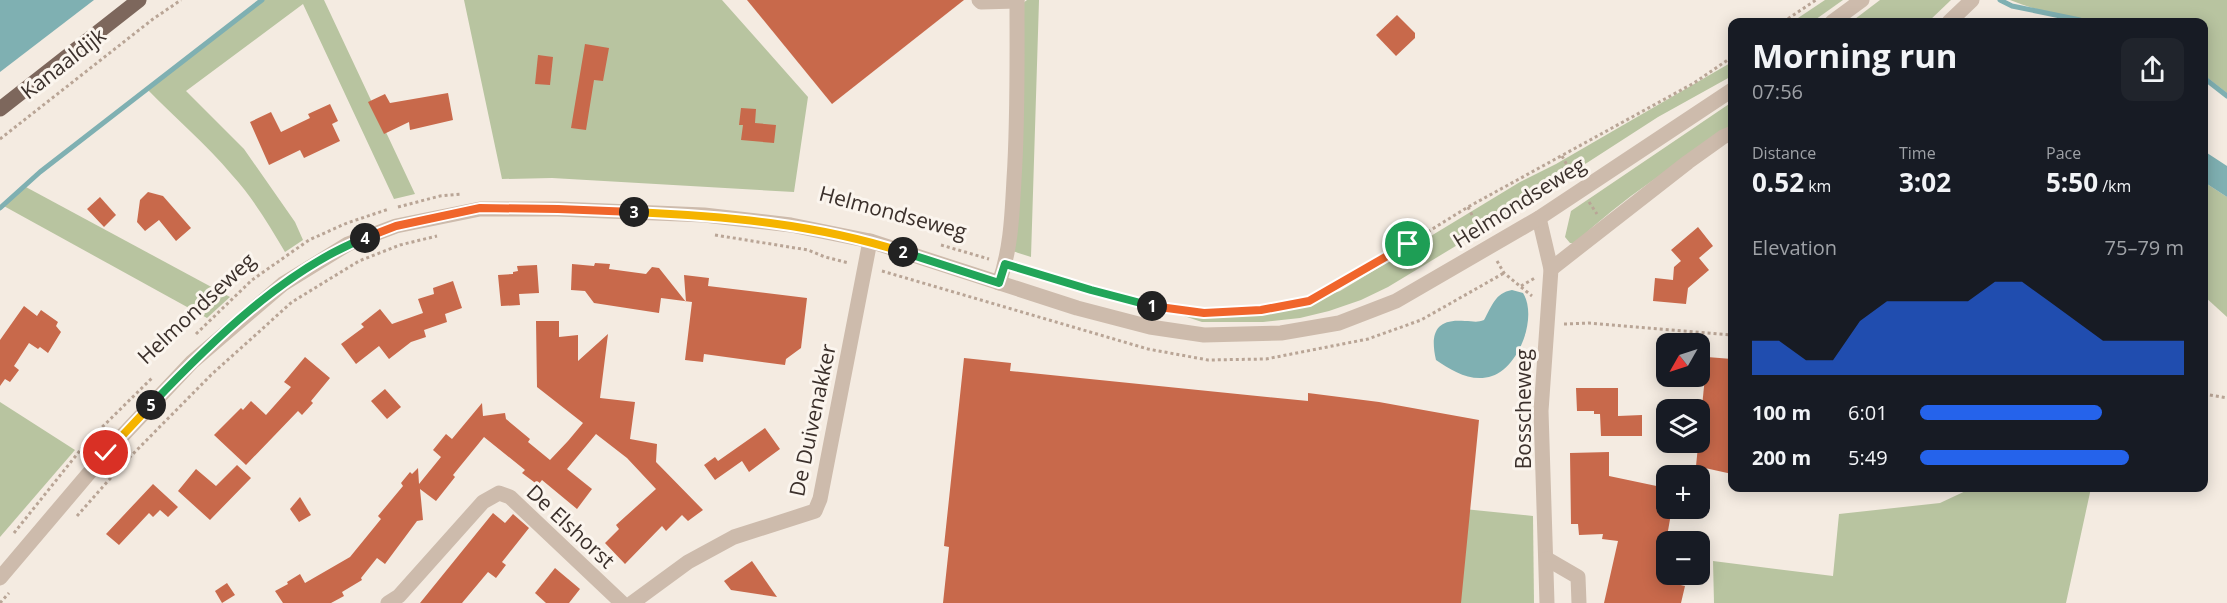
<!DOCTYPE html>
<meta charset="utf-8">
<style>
:root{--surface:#171b24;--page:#20242c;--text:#f1f3f6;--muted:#9ea1a6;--accent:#2563eb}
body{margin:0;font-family:"Open Sans",sans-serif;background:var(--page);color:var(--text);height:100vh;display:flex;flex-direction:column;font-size:22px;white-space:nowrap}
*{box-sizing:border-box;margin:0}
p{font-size:20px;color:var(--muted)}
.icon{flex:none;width:33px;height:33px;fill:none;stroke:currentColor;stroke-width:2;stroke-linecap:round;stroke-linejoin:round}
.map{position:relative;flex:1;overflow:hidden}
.side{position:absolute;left:1728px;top:18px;width:480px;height:474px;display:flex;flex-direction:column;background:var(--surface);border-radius:12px;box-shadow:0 3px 15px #0003}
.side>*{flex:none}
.needle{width:39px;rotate:231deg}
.fabs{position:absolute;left:1656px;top:333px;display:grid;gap:12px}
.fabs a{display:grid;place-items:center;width:54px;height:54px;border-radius:12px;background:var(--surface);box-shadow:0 3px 15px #0003;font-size:30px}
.pin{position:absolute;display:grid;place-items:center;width:51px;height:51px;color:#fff;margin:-26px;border:3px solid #fff;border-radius:50%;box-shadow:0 2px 6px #0007}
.km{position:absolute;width:30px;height:30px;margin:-15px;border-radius:50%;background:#222;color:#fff;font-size:16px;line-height:30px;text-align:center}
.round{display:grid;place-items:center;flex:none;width:63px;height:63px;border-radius:12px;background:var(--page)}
.summary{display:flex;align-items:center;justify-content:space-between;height:102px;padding:0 24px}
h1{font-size:33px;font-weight:700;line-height:45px}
.figures{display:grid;grid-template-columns:repeat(3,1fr);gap:9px;height:102px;padding:6px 24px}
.figures div{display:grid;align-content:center}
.figures b{font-size:26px;font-weight:700}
.figures small{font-size:16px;font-weight:400}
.figures p{font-size:16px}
.chart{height:168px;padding:12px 24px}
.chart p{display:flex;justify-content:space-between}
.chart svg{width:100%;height:108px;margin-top:6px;fill:var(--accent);opacity:.7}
ul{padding:0 24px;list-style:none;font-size:20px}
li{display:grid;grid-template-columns:96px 72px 1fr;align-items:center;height:45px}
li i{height:15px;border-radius:8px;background:var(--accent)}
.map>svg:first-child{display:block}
.green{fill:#b8c4a0}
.water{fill:#7fb0b2}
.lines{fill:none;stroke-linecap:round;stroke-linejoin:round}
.stream{stroke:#7fb0b2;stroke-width:5}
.building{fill:#c8694b}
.path{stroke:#b9a596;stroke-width:3;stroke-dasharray:3 3;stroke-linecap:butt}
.minor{stroke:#cdbbac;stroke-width:15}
.major{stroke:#7d675c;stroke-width:15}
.split-1-casing{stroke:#fff;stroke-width:12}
.split-2-casing{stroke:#fff;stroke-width:12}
.split-3-casing{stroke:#fff;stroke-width:12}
.split-4-casing{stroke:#fff;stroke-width:12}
.split-5-casing{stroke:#fff;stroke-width:12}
.split-6-casing{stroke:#fff;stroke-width:12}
.split-1{stroke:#f0652b;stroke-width:8}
.split-2{stroke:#22a559;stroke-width:8}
.split-3{stroke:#f5b400;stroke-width:8}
.split-4{stroke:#f0652b;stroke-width:8}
.split-5{stroke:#22a559;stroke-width:8}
.split-6{stroke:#f5b400;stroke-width:8}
.labels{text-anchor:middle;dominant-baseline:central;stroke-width:6;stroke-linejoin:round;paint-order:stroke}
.street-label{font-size:21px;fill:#3b302b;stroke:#fbf5ee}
</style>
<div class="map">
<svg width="2227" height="603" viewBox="0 0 2227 603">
<rect width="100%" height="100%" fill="#f4ebe1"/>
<g class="green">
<path d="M260,0H324L415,194L394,199L303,4L186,91L244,149L295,222L303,240L285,252C269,225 253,198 232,175C206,144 175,118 147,89Z"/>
<path d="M464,0H722L808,97L794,192L552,178L502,179Z"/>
<path d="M1027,0H1039L1031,257L1009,250L1014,10Z"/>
<path d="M1825,0H1843L1812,22H1792Z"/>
<path d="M1880,0H1951L1928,22H1851Z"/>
<path d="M2010,0H2227V93L2204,75V22C2136,22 2074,26 2010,0Z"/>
<path d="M1732,62V75L1730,77L1658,117L1497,221L1388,287L1361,300L1329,311L1300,318L1263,322H1202L1181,315L1289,308L1340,291L1520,182L1556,164Z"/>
<path d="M1732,102V129C1676,163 1623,198 1575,243H1570L1565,237L1571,211Z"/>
<path d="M2204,182L2227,197V317L2204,296Z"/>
<path d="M24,186L230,297L207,318L2,205Z"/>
<path d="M0,402L75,450L0,537Z"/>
<path d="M1972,488H2091L2066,603H1714L1713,561L1833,576L1839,514L1940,503Z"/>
<path d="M1464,509L1533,516L1534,603H1456Z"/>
</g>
<g class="water">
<path d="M0,0H94L0,72Z"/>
<path d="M2204,151L2227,166V197L2204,182Z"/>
<path d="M1512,290L1523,293C1538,317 1519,367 1492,376C1472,383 1452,371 1436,360C1430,334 1435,318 1465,321C1472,321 1477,323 1484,320C1492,306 1495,293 1512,290Z"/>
</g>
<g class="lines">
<g class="stream">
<path d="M2000,0L2012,6L2080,20"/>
<path d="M2204,78L2227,96"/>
<path d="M0,208L40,172L262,0"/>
</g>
</g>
<g class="building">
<path d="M747,0H964L832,104Z"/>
<path d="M1397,15L1415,33V38L1396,56L1376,35Z"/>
<path d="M585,44L609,48L603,81L594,80L586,130L571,128Z"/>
<path d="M538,55L553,57L550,85L535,84Z"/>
<path d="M448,93L453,120L410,130L409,122L384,134L368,102L385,94L390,103Z"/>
<path d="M330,104L338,121L332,124L340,141L304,158L300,150L269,165L250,122L271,112L281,132L310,118L308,114Z"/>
<path d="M741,108L756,109L755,123L776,125L774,143L741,140L743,125H739Z"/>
<path d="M148,192L163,196L191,228L176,241L159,220L145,231L137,222L140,200Z"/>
<path d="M100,197L116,215L104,227L87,209Z"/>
<path d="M1698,227L1713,246L1699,258L1709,270L1688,288L1686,304L1653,301L1655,278L1673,280L1674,267L1681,261L1671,250Z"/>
<path d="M595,263L610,264L609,269L646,274L652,267L659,268L686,302L684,275L709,278L708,286L807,298L801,348L786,359L785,365L704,354L703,362L685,360L692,302L661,298L659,313L594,303L585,291L571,290L572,264L594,266Z"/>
<path d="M537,265L539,293L519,294L520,305L501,306L498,275L513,274V272L518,271L517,266Z"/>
<path d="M453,281L462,308L445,314L447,322L424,330L426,337L411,342L389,359L379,346L356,364L341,344L364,327L361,324L380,309L392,324L423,313L418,299L434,294L433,288Z"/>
<path d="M24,306L37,316L41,310L58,322L56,326L61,332L48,353L40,347L38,349L29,343L14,366L19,370L10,382L5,379L0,386V340Z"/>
<path d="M536,321H559V337L578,335V361L608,334L600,398L635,402L630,439L657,444L656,462L703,510L688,521L682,515L666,531L662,526L625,564L605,543L619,529L616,525L656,489L627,458L596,434L567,469L592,489L577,509L542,480L538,485L522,473L525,470L484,437L453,475L455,477L436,501L420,489L423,520L417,521L385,564L377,558L361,578L362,580L342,592L344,596L331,603H283L275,591L288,584L287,582L300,574L305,583L350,557L381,519L378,516L403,486L401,483L410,472L412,474L418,468L419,484L441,457L433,450L446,434L452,439L482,403L483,416L505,413L506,419L530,439L528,442L550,460L568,441L583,423L537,387Z"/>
<path d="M305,357L330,378L311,401L313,403L302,415L298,411L246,465L214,435L241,408L243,410L251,401L266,415L291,387L284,382Z"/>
<path d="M1707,357L1732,359V474L1696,466Z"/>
<path d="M964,358L1011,363L1010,371L1308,401V393L1379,402L1479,420L1461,603H943L949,547L944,546Z"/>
<path d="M1576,388H1618V416L1642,415V436H1601L1600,414H1594V411H1577Z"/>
<path d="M385,389L401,407L387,419L371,401Z"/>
<path d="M765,428L780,449L749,472L742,461L715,480L704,465L715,457L718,461Z"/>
<path d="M1609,452V476L1666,488V508H1672L1666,542V574H1679L1676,584L1685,586L1681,603H1604L1618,541L1602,539L1603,534L1579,535L1578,524H1571L1570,453Z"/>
<path d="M237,465L251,478L210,520L178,491L196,469L216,486Z"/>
<path d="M153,484L178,507L168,517L160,510L153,517L149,513L119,545L106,534Z"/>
<path d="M300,497L311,515L299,522L290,509Z"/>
<path d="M493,513L505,523L513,514L529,528L502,562L506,565L496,578L488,572L462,603H420Z"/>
<path d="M752,561L777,597L731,590L724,581Z"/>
<path d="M555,568L580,589L569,603H546L535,593Z"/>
<path d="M227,583L235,595L222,603L215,591Z"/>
</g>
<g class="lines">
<g class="path">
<path d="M1783,22L1816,0"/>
<path d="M0,139L153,19L181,0"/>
<path d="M1562,156L1573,176"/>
<path d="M1589,202L1597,214"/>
<path d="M398,207L440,196L462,194"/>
<path d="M1468,207L1482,235"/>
<path d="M715,235L808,250L825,257L849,263"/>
<path d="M941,245L989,259"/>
<path d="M1497,261L1504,273L1532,296"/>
<path d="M1021,269L1091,290L1165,309L1204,313L1261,310L1309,301L1408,244L1468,207L1694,83L1732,57"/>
<path d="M882,271L1148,349L1208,360L1266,359L1368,339L1421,320L1504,273"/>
<path d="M1521,286L1535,278"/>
<path d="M1564,324L1589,323L1732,335"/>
<path d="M196,334L252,280L309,240L347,223L389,209"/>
<path d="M2204,394L2227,398"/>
<path d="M77,516L124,463L211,375L292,302L359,261L400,245L437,236"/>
<path d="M14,533L86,443L153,377"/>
<path d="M0,603L9,593"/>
</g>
<g class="minor">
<path d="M979,0L981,2L1017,1"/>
<path d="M1832,22L1862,0"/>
<path d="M1949,22L1972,0"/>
<path d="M1539,218L1551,269L1541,411L1547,603"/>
<path d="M1551,269L1688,162L1723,137L1732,133"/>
<path d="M999,283C1011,249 1012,215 1014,179C1018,120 1017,60 1017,0"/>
<path d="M1547,559L1578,577L1579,603"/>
<path d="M0,578L106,453L192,362L283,284L348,244L396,226L480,209H558L704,215L791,225L870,241L1077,308L1150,327L1204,335L1281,333L1339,323L1396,301L1539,218L1732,90"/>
<path d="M388,603L399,596L483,502L499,493L510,497L622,603"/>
<path d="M632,603L688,562L734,537L815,511L820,499L870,241"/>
</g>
<path class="major" d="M0,109L139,0"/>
</g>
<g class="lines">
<defs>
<path id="split-1" d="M1152,306L1204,313L1261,310L1309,301L1408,244"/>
<path id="split-2" d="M903,252L999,283L1005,264L1091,290L1152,306"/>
<path id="split-3" d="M634,212C725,216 816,224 903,252"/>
<path id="split-4" d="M365,238L396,226L480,208L558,209L634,212"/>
<path id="split-5" d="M151,405C209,344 285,269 365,238"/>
<path id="split-6" d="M106,453L151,405"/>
</defs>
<use href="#split-1" class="split-1-casing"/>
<use href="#split-2" class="split-2-casing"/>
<use href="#split-3" class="split-3-casing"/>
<use href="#split-4" class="split-4-casing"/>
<use href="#split-5" class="split-5-casing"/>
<use href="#split-6" class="split-6-casing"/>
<use href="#split-1" class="split-1"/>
<use href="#split-2" class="split-2"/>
<use href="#split-3" class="split-3"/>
<use href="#split-4" class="split-4"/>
<use href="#split-5" class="split-5"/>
<use href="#split-6" class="split-6"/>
</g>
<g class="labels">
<g class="street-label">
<text transform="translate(63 63) rotate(-38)">Kanaaldijk</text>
<text transform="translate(1519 202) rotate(-32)">Helmondseweg</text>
<text transform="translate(893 212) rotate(15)">Helmondseweg</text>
<text transform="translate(196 308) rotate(-43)">Helmondseweg</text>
<text transform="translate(1523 409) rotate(-90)">Bosscheweg</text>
<text transform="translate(812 420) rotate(-78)">De Duivenakker</text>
<text transform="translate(571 526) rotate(43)">De Elshorst</text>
</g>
</g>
</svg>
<div class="fabs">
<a><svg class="needle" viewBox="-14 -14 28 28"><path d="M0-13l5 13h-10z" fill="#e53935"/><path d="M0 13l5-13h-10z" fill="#9ea1a6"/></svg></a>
<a><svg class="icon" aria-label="layers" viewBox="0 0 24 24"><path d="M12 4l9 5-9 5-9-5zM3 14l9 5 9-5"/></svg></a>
<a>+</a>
<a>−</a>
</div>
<div class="pin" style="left:1408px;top:244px;background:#1e9e55"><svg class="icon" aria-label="arrive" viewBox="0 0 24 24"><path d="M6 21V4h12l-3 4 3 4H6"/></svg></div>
<div class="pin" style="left:106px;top:453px;background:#d93025"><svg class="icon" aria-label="check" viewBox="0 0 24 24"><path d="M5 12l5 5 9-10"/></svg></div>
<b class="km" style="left:1152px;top:306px">1</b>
<b class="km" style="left:903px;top:252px">2</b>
<b class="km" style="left:634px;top:212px">3</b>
<b class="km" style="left:365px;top:238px">4</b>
<b class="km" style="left:151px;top:405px">5</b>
<section class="side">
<div class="summary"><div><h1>Morning run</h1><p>07:56</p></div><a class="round"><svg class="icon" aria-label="share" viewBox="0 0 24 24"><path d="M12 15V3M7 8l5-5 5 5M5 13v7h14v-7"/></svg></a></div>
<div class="figures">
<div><p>Distance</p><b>0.52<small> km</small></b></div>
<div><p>Time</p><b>3:02</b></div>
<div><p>Pace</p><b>5:50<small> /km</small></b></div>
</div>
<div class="chart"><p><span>Elevation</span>75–79 m</p>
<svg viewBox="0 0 160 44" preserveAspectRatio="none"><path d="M0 44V30L10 30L20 38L30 38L40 22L50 14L60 14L70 14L80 14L90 6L100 6L110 14L120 22L130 30L140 30L150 30L160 30V44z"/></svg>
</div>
<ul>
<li><b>100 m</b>6:01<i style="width:69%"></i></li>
<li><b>200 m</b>5:49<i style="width:79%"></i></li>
</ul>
</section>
</div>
